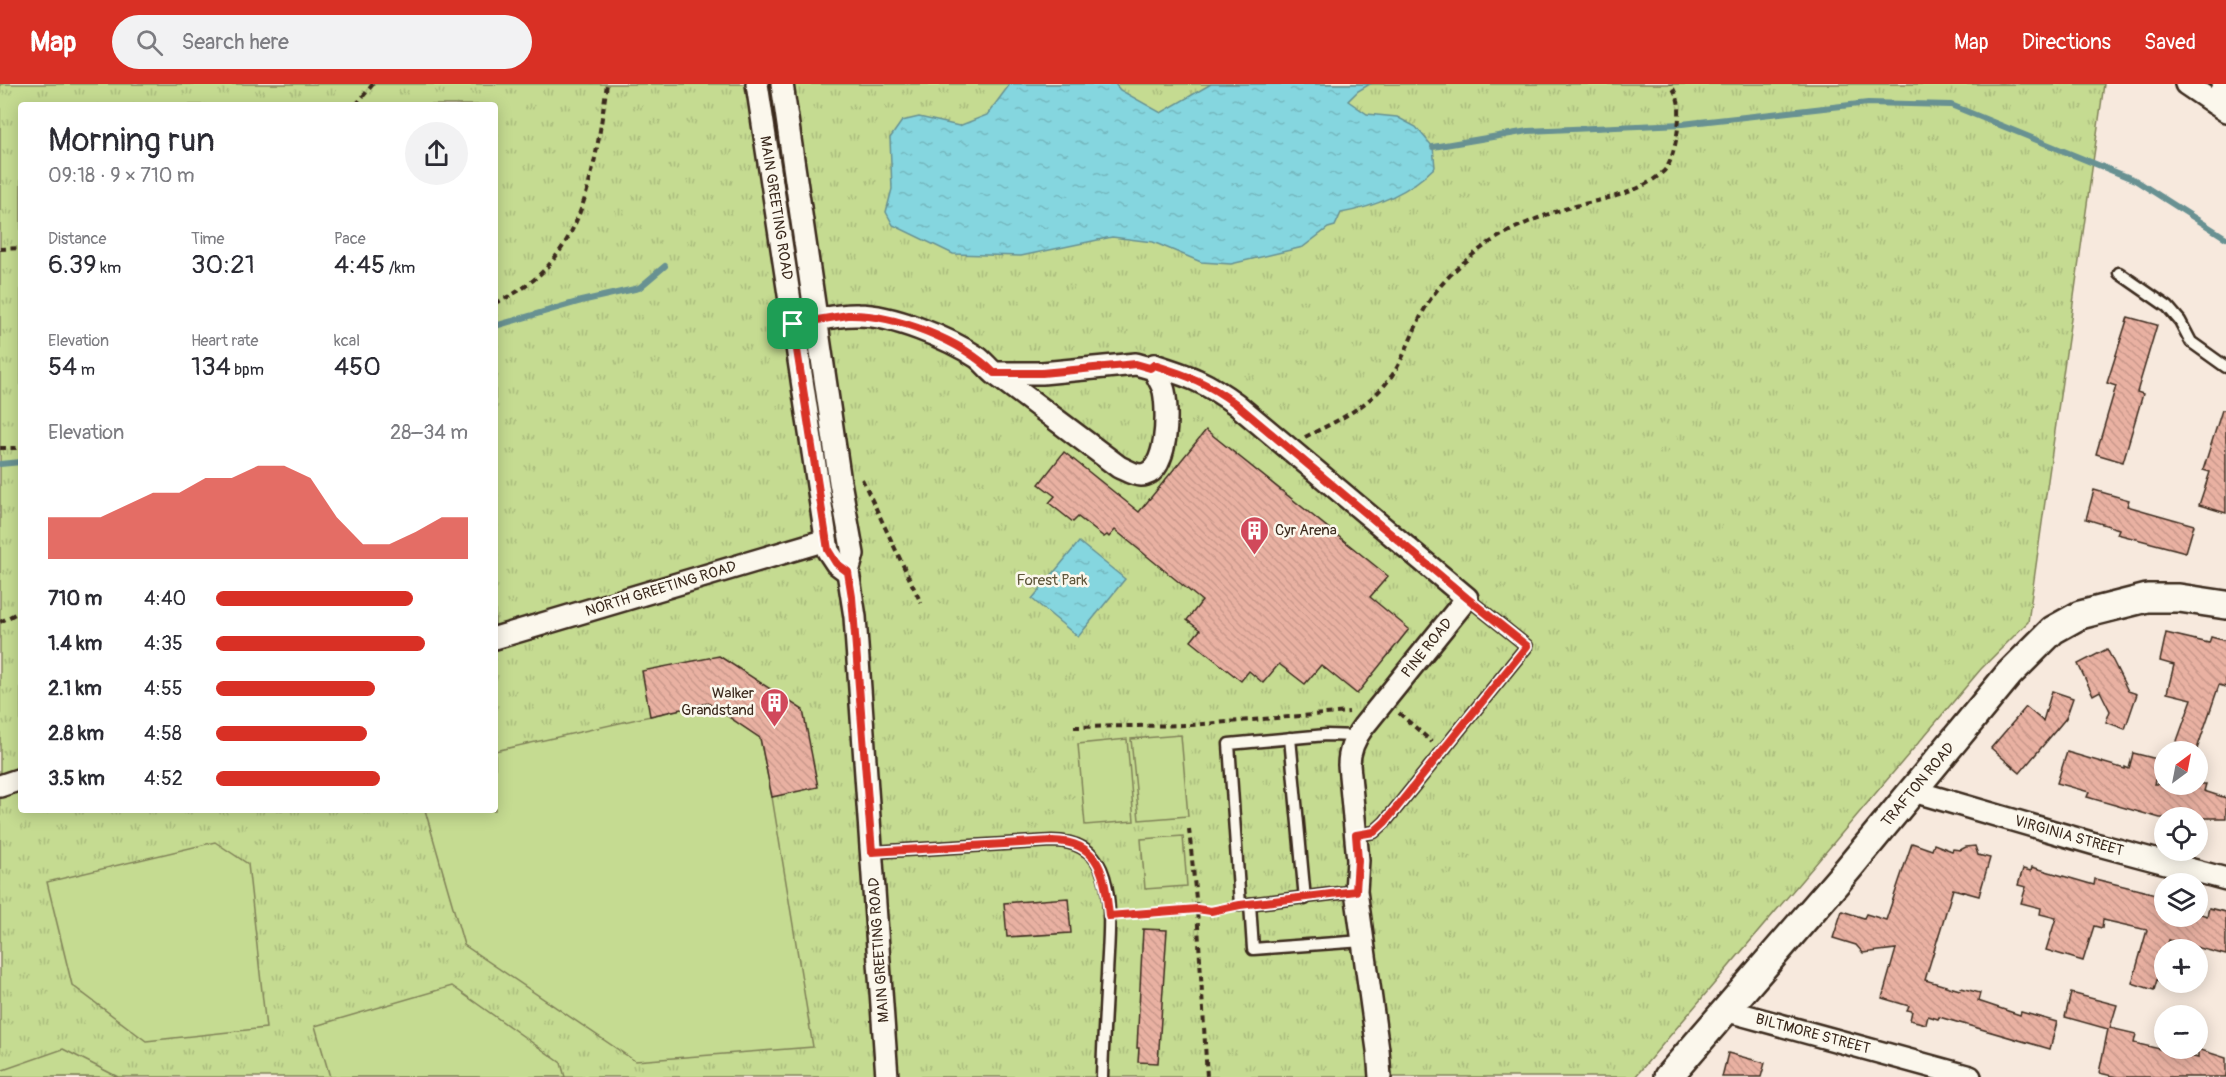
<!DOCTYPE html>
<meta charset="utf-8">
<style>
:root{--surface:#fff;--page:#f2f2f3;--text:#2b2b33;--muted:#7c7c81;--accent:#d93025}
body{margin:0;font-family:Pangolin,sans-serif;background:var(--page);color:var(--text);height:100vh;display:flex;flex-direction:column;font-size:22px;white-space:nowrap}
*{box-sizing:border-box;margin:0}
p{font-size:20px;color:var(--muted)}
.icon{flex:none;width:33px;height:33px;fill:none;stroke:currentColor;stroke-width:2;stroke-linecap:round;stroke-linejoin:round}
.map{position:relative;flex:1;overflow:hidden}
.sheet{position:absolute;left:18px;top:18px;width:480px;height:711px;display:flex;flex-direction:column;background:var(--surface);border-radius:6px;box-shadow:0 3px 15px #0003}
.sheet>*{flex:none}
.needle{width:39px;rotate:32deg}
.tools{position:absolute;left:2154px;top:657px;display:grid;gap:12px}
.tools a{display:grid;place-items:center;width:54px;height:54px;border-radius:50%;background:var(--surface);box-shadow:0 3px 15px #0003;font-size:30px}
.pin{position:absolute;display:grid;place-items:center;width:51px;height:51px;color:#fff;margin:-26px;border-radius:12px;box-shadow:0 3px 9px #0006}
.round{display:grid;place-items:center;flex:none;width:63px;height:63px;border-radius:32px;background:var(--page)}
.overview{display:flex;align-items:center;justify-content:space-between;height:102px;padding:0 30px}
h1{font-size:33px;font-weight:600;line-height:45px}
.metrics{display:grid;grid-template-columns:repeat(3,1fr);gap:9px;height:102px;padding:6px 30px}
.metrics div{display:grid;align-content:center}
.metrics b{font-size:26px;font-weight:600}
.metrics small{font-size:16px;font-weight:400}
.metrics p{font-size:16px}
.chart{height:168px;padding:12px 30px}
.chart p{display:flex;justify-content:space-between}
.chart svg{width:100%;height:108px;margin-top:6px;fill:var(--accent);opacity:.7}
ul{padding:0 30px;list-style:none;font-size:20px}
li{display:grid;grid-template-columns:96px 72px 1fr;align-items:center;height:45px}
li i{height:15px;border-radius:8px;background:var(--accent)}
header{display:flex;align-items:center;gap:36px;box-sizing:border-box;height:84px;padding:0 30px;background:var(--accent);color:#fff}
header strong{font-size:28px}
nav{display:flex;gap:33px;margin-inline-start:auto;font-size:21px}
.search{width:420px;height:54px;background:var(--page);display:flex;align-items:center;gap:15px;box-sizing:border-box;padding:0 21px;border-radius:33px;color:var(--muted);font-size:22px}
.map>svg:first-child{display:block}
.park{fill:url(#park-tufts);stroke:#808258;stroke-width:1.5;fill-rule:evenodd}
.garden{fill:#c5db91;stroke:#808258;stroke-width:1.5}
.water{fill:url(#water-ripples);stroke:#679192;stroke-width:1.5}
.lines{fill:none;stroke-linecap:round;stroke-linejoin:round}
.stream{stroke:#679192;stroke-width:6}
.building{fill:url(#building-back-hatch);stroke:#3b2a1e;stroke-width:1.5}
.service-casing{stroke:#3b2a1e;stroke-width:15}
.minor-casing{stroke:#3b2a1e;stroke-width:26}
.tertiary-casing{stroke:#3b2a1e;stroke-width:32}
.path{stroke:#3b2a1e;stroke-width:4;stroke-dasharray:6 4.5;stroke-linecap:butt}
.service{stroke:#fbf7ec;stroke-width:10}
.minor{stroke:#fbf7ec;stroke-width:21}
.tertiary{stroke:#fbf7ec;stroke-width:27}
.route-casing{stroke:#fff;stroke-width:12}
.route{stroke:#d93025;stroke-width:8}
.labels{text-anchor:middle;dominant-baseline:central;stroke-width:5;stroke-linejoin:round;paint-order:stroke}
.street-label{font-size:15px;fill:#3b2a1e;stroke:#fbf7ec}
.poi-label{font-size:15px;fill:#3b2a1e;stroke:#fbf7ec;text-anchor:start}
.park-label{font-size:15px;fill:#5e563b;stroke:#fbf7ec}
</style>
<header>
<strong>Map</strong>
<div class="search"><svg class="icon" aria-label="search" viewBox="0 0 24 24"><circle cx="10" cy="10" r="6"/><path d="M15 15l6 6"/></svg>Search here</div>
<nav><a>Map</a><a>Directions</a><a>Saved</a></nav>
</header>
<div class="map">
<svg width="2226" height="993" viewBox="0 0 2226 993">
<defs>
<pattern id="park-tufts" width="24" height="20" patternUnits="userSpaceOnUse" patternTransform="scale(1.5)"><rect width="24" height="20" fill="#c5db91"/><path d="M3 7l-1-3M5 7V3M7 7l1-3M15 17l-1-3M17 17v-4M19 17l1-3" fill="none" stroke="#aabc7d"/></pattern>
<pattern id="water-ripples" width="26" height="14" patternUnits="userSpaceOnUse" patternTransform="scale(1.5)"><rect width="26" height="14" fill="#85d6df"/><path d="M2 4q2-2 4 0t4 0M15 11q2-2 4 0t4 0" fill="none" stroke="#74b8bf"/></pattern>
<pattern id="building-back-hatch" width="6" height="6" patternUnits="userSpaceOnUse" patternTransform="scale(1.5)"><rect width="6" height="6" fill="#e9b1a2"/><path d="M-1 5l2 2M0 0l6 6M5-1l2 2" fill="none" stroke="#c9988b"/></pattern>
</defs>
<rect width="100%" height="100%" fill="#f7e9dd"/>
<filter id="ink" filterUnits="userSpaceOnUse"><feTurbulence type="fractalNoise" baseFrequency=".0167" numOctaves="2"/><feDisplacementMap in="SourceGraphic" scale="12" xChannelSelector="R" yChannelSelector="G"/><feConvolveMatrix kernelMatrix="1 2 1 2 8 2 1 2 1" color-interpolation-filters="sRGB"/></filter>
<g filter="url(#ink)">
<path class="park" d="M0,0H2104L2028,538L1981,585L1635,993H0ZM21,21H495V726H21Z"/>
<g class="garden">
<path d="M708,619L760,654L772,713L813,963L635,977L464,861L425,726H495V667Z"/>
<path d="M1181,651L1188,732L1139,736L1131,655Z"/>
<path d="M1127,655L1134,737L1085,741L1078,660Z"/>
<path d="M1183,752L1187,802L1145,805L1141,755Z"/>
<path d="M215,758L248,780L266,944L146,957L72,901L47,798Z"/>
<path d="M452,902L561,979L565,993H330L315,942Z"/>
<path d="M63,965L118,993H0V987Z"/>
</g>
<g class="water">
<path d="M1010,0H1115L1120,6L1161,29L1211,0H1370L1358,7L1348,17L1367,30L1397,33L1416,43L1433,63L1435,83C1410,108 1375,123 1341,129L1335,142L1328,144L1303,163L1231,180L1201,178L1153,158L1112,153L1021,172L953,170L893,141L886,128L892,105L890,54L902,37L919,33L959,42L987,31Z"/>
<path d="M1079,458L1125,495L1078,553L1032,515Z"/>
</g>
<g class="lines">
<g class="stream">
<path d="M1433,63L1528,47L1682,40L1868,19L1951,21L2135,96L2226,154"/>
<path d="M495,242L581,217L639,204L665,182"/>
<path d="M0,380L21,378"/>
</g>
</g>
<g class="building">
<path d="M2128,233L2157,241L2137,308L2143,310L2123,378L2096,370L2116,302L2107,299Z"/>
<path d="M2222,326H2226V429L2199,421L2210,388L2203,386Z"/>
<path d="M1206,346L1388,492L1370,513L1409,545L1357,610L1321,581L1305,600L1279,580L1263,599L1249,587L1241,597L1191,557L1200,546L1187,536L1202,517L1115,446L1109,453L1107,451L1104,453L1078,433L1073,438L1049,419L1055,412L1039,400L1064,368L1139,428Z"/>
<path d="M2094,406L2129,416L2127,422L2194,441L2186,468L2117,450L2119,445L2086,435Z"/>
<path d="M2166,549L2209,559L2211,553L2226,557V603L2219,601L2196,668H2173L2192,615L2167,609L2174,581L2160,577Z"/>
<path d="M2107,565L2128,607L2137,610L2125,645L2106,638L2110,627L2100,607L2093,611L2078,580Z"/>
<path d="M719,572L803,626L818,703L772,713L760,654L708,619L650,632L642,587Z"/>
<path d="M2052,607L2073,614L2066,634L2020,689L1991,664L2026,623L2043,637Z"/>
<path d="M2067,668L2125,685V683L2129,685L2133,669L2161,676L2154,700H2206L2204,707L2226,714V734H2160L2087,713L2089,708L2057,699Z"/>
<path d="M1912,759L1932,766L1934,760L1952,767L1953,765L1960,766L1966,763L1975,762L1978,771L1990,774L1979,812L1953,805L1925,896L1960,906L1961,904L1980,909L1978,917L2020,931L2021,928L2057,938L2050,965L1939,933L1938,935L1928,932L1926,940L1910,936L1912,927L1907,926L1909,922L1882,914L1896,865L1863,869L1856,861L1833,854L1842,827L1864,834L1866,830L1886,836Z"/>
<path d="M2032,783L2094,801L2095,795L2164,812V832H2198V829L2207,832L2209,824L2226,828V871L2169,856L2154,906L2132,899L2147,846L2103,836L2102,844L2094,842L2083,877L2046,866L2056,834L2040,830L2041,824L2021,819L2026,803L2018,801L2023,785L2031,787Z"/>
<path d="M1068,814L1071,849L1007,853L1004,819Z"/>
<path d="M1143,845L1167,846L1158,979L1138,978L1139,964H1137Z"/>
<path d="M2071,909L2117,921L2110,944L2136,950L2134,959L2198,974V965L2226,974V993H2117L2099,989L2108,945L2065,933Z"/>
<path d="M1728,969L1765,979L1761,993H1722Z"/>
</g>
<g class="lines">
<defs>
<g id="service">
<path d="M2119,189L2168,223L2180,237L2191,258L2226,283"/>
<path d="M1290,654L1305,815"/>
<path d="M1356,751L1374,748L1385,738L1527,562L1467,514"/>
<path d="M872,768L1052,757C1073,757 1092,764 1101,785C1114,814 1108,859 1107,891C1105,925 1103,959 1102,993"/>
<path d="M1356,807L1240,821L1229,660L1326,651L1357,652"/>
<path d="M1250,820L1253,865L1363,857"/>
</g>
<g id="minor">
<path d="M757,0L828,467L836,479L848,488"/>
<path d="M782,0L840,398L853,470L848,488L855,533L887,993"/>
<path d="M2186,0L2226,27"/>
<path d="M2214,19L2225,0"/>
<path d="M793,240C815,237 837,230 858,231C892,231 948,254 977,273C983,277 988,284 994,289H1042L1136,280L1150,284L1154,281C1154,290 1162,298 1164,307C1168,326 1169,390 1141,391C1133,391 1126,386 1119,383L994,289"/>
<path d="M1154,281C1189,292 1206,298 1236,320L1467,514L1363,643C1354,655 1349,666 1349,681L1358,776L1356,807L1378,966L1380,993"/>
<path d="M495,554L826,456"/>
<path d="M0,702L21,695"/>
<path d="M1913,707L2095,760L2226,795"/>
<path d="M1725,926L1970,993"/>
</g>
<path id="tertiary" d="M1668,993L1848,785L2009,590L2053,546L2080,531L2147,514H2179L2226,521"/>
</defs>
<use href="#service" class="service-casing"/>
<use href="#minor" class="minor-casing"/>
<use href="#tertiary" class="tertiary-casing"/>
<g class="path">
<path d="M356,21L373,0"/>
<path d="M0,165L21,164"/>
<path d="M495,219C586,181 594,85 607,0"/>
<path d="M1305,353C1333,339 1361,326 1382,304C1401,284 1409,256 1421,232C1432,208 1451,189 1470,173C1495,152 1525,138 1555,128C1592,115 1634,115 1664,87C1675,77 1682,30 1678,17C1677,11 1673,5 1671,0"/>
<path d="M0,364H21"/>
<path d="M862,395L921,519"/>
<path d="M0,538L21,527"/>
<path d="M1399,629L1432,658"/>
<path d="M1074,643L1191,641L1349,628"/>
<path d="M1189,745L1197,825L1207,993"/>
<path d="M1122,832L1197,825L1211,827L1225,825"/>
</g>
<use href="#service" class="service"/>
<use href="#minor" class="minor"/>
<use href="#tertiary" class="tertiary"/>
</g>
</g>
<g class="lines" filter="url(#ink)">
<defs>
<path id="route" d="M848,231C895,230 961,256 994,289H1042L1136,280L1150,284L1154,281C1189,292 1206,298 1236,320L1467,514L1527,562L1385,738L1374,748L1356,751L1358,776L1356,807L1240,821L1211,827L1197,825L1109,832C1105,792 1101,757 1052,757L872,768L852,513L848,488L836,479L828,466L793,240Z"/>
</defs>
<use href="#route" class="route-casing"/>
<use href="#route" class="route"/>
</g>
<defs>
<symbol id="building-pin" viewBox="-11 -11 22 30"><path d="M0 17L-7.5 6A9.5 9.5 0 1 1 7.5 6Z" fill="#d1495b" stroke="#fbf7ec"/><path d="M-4-6H4V6H1V3H-1V6H-4ZM-2.5-4.3h1.7v1.8h-1.7ZM.8-4.3h1.7v1.8H.8ZM-2.5-1h1.7V.8h-1.7ZM.8-1h1.7V.8H.8Z" fill="#fff"/></symbol>
</defs>
<g fill-rule="evenodd">
<use href="#building-pin" x="1238" y="430" width="33" height="45"/>
<use href="#building-pin" x="758" y="602" width="33" height="45"/>
</g>
<g class="labels">
<g class="street-label">
<text transform="translate(776 124) rotate(81)">MAIN GREETING ROAD</text>
<text transform="translate(661 505) rotate(-17)">NORTH GREETING ROAD</text>
<text transform="translate(1427 564) rotate(-51)">PINE ROAD</text>
<text transform="translate(1918 701) rotate(-50)">TRAFTON ROAD</text>
<text transform="translate(2069 752) rotate(16)">VIRGINIA STREET</text>
<text transform="translate(879 866) rotate(-94)">MAIN GREETING ROAD</text>
<text transform="translate(1813 950) rotate(15)">BILTMORE STREET</text>
</g>
<g class="poi-label">
<text x="1275" y="446">Cyr Arena</text>
<text x="754" y="609" text-anchor="end">Walker<tspan x="754" dy="17">Grandstand</tspan></text>
</g>
<g class="park-label">
<text x="1052" y="496">Forest Park</text>
</g>
</g>
</svg>
<div class="tools">
<a><svg class="needle" viewBox="-14 -14 28 28"><path d="M0-13l5 13h-10z" fill="#e53935"/><path d="M0 13l5-13h-10z" fill="#7c7c81"/></svg></a>
<a><svg class="icon" aria-label="locate" viewBox="0 0 24 24"><circle cx="12" cy="12" r="6"/><path d="M12 2v4M12 18v4M2 12h4M18 12h4"/></svg></a>
<a><svg class="icon" aria-label="layers" viewBox="0 0 24 24"><path d="M12 4l9 5-9 5-9-5zM3 14l9 5 9-5"/></svg></a>
<a>+</a>
<a>−</a>
</div>
<div class="pin" style="left:793px;top:240px;background:#1e9e55"><svg class="icon" aria-label="arrive" viewBox="0 0 24 24"><path d="M6 21V4h12l-3 4 3 4H6"/></svg></div>
<section class="sheet">
<div class="overview"><div><h1>Morning run</h1><p>09:18 · 9 × 710 m</p></div><a class="round"><svg class="icon" aria-label="share" viewBox="0 0 24 24"><path d="M12 15V3M7 8l5-5 5 5M5 13v7h14v-7"/></svg></a></div>
<div class="metrics">
<div><p>Distance</p><b>6.39<small> km</small></b></div>
<div><p>Time</p><b>30:21</b></div>
<div><p>Pace</p><b>4:45<small> /km</small></b></div>
</div>
<div class="metrics">
<div><p>Elevation</p><b>54<small> m</small></b></div>
<div><p>Heart rate</p><b>134<small> bpm</small></b></div>
<div><p>kcal</p><b>450</b></div>
</div>
<div class="chart"><p><span>Elevation</span>28–34 m</p>
<svg viewBox="0 0 160 44" preserveAspectRatio="none"><path d="M0 44V27L10 27L20 27L30 22L40 17L50 17L60 11L70 11L80 6L90 6L100 11L110 27L120 38L130 38L140 33L150 27L160 27V44z"/></svg>
</div>
<ul>
<li><b>710 m</b>4:40<i style="width:78%"></i></li>
<li><b>1.4 km</b>4:35<i style="width:83%"></i></li>
<li><b>2.1 km</b>4:55<i style="width:63%"></i></li>
<li><b>2.8 km</b>4:58<i style="width:60%"></i></li>
<li><b>3.5 km</b>4:52<i style="width:65%"></i></li>
</ul>
</section>
</div>
